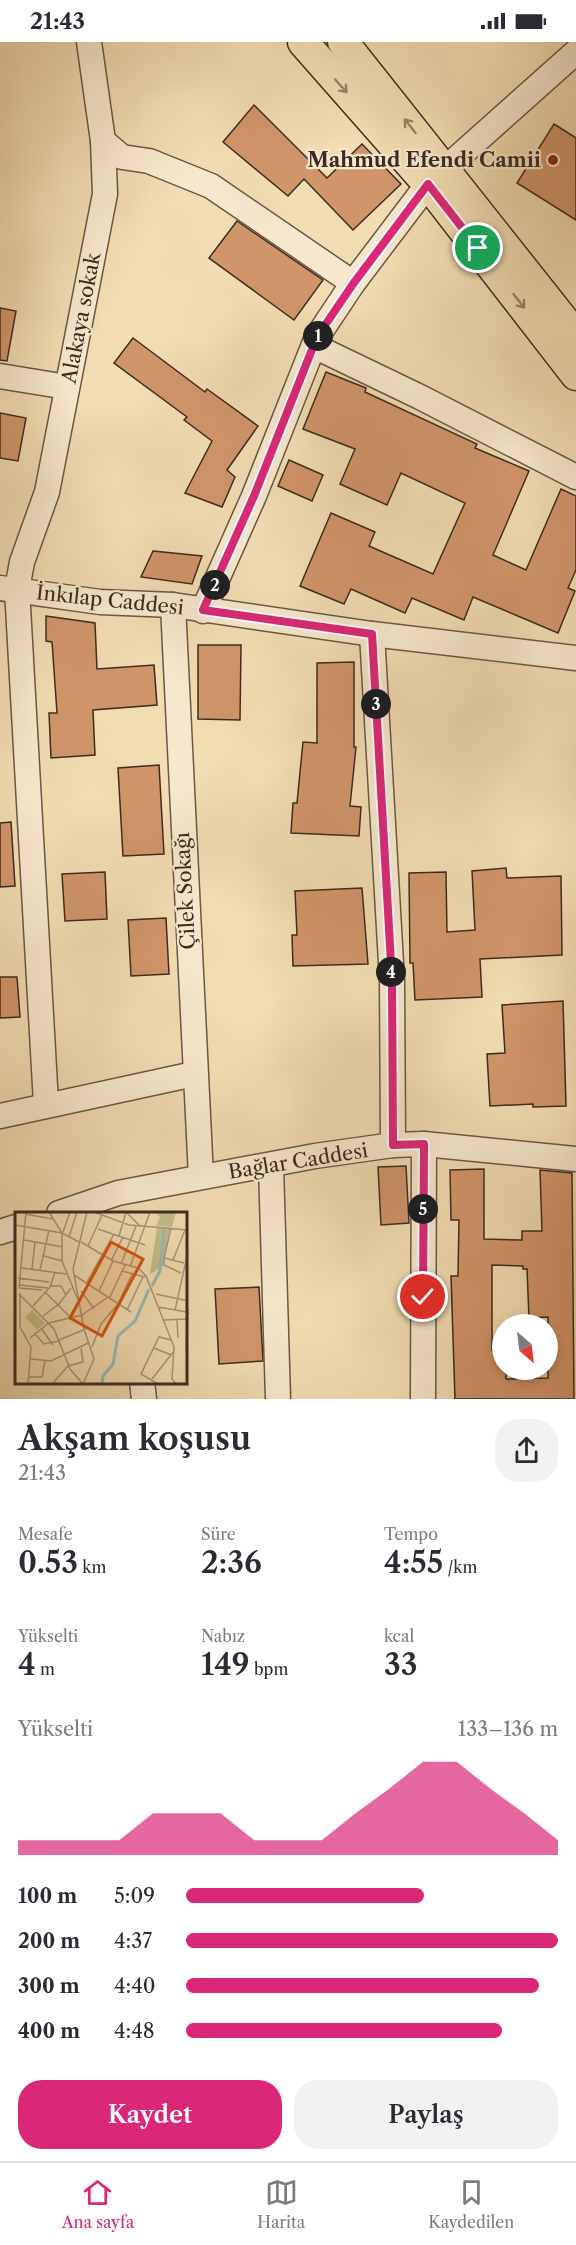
<!DOCTYPE html>
<html lang="tr">
<meta charset="utf-8">
<style>
:root{--surface:#fff;--page:#f2f2f3;--text:#2b2b33;--muted:#7c7c81;--line:#e1e1e2;--accent:#db2777}
body{margin:0;font-family:"Libre Caslon Text",serif;background:var(--page);color:var(--text);height:100vh;display:flex;flex-direction:column;font-size:22px;white-space:nowrap}
*{box-sizing:border-box;margin:0}
p{font-size:20px;color:var(--muted)}
.icon{flex:none;width:33px;height:33px;fill:none;stroke:currentColor;stroke-width:2;stroke-linecap:round;stroke-linejoin:round}
.map{position:relative;height:1357px;overflow:hidden}
.sheet{display:flex;flex-direction:column;background:var(--surface);flex:1}
.sheet>*{flex:none}
.needle{width:39px;rotate:152deg}
.fabs{position:absolute;left:492px;top:1272px;display:grid;gap:12px}
.fabs a{display:grid;place-items:center;width:66px;height:66px;border-radius:50%;background:var(--surface);box-shadow:0 3px 9px #0003;font-size:30px}
.pin{position:absolute;display:grid;place-items:center;width:51px;height:51px;color:#fff;margin:-26px;border:3px solid #fff;border-radius:50%;box-shadow:0 2px 6px #0007}
.km{position:absolute;width:30px;height:30px;margin:-15px;border-radius:50%;background:#222;color:#fff;font-size:16px;line-height:30px;text-align:center}
.round{display:grid;place-items:center;flex:none;width:63px;height:63px;border-radius:24px;background:var(--page)}
.head{display:flex;align-items:center;justify-content:space-between;height:102px;padding:0 18px}
h1{font-size:33px;font-weight:600;line-height:45px}
.metrics{display:grid;grid-template-columns:repeat(3,1fr);gap:9px;height:102px;padding:6px 18px}
.metrics div{display:grid;align-content:center}
.metrics b{font-size:30px;font-weight:600}
.metrics small{font-size:16px;font-weight:400}
.metrics p{font-size:16px}
.chart{height:168px;padding:12px 18px}
.chart p{display:flex;justify-content:space-between}
.chart svg{width:100%;height:108px;margin-top:6px;fill:var(--accent);opacity:.7}
.cta{display:flex;gap:12px;margin-top:auto;padding:12px 18px}
.cta a{flex:1;height:69px;border-radius:24px;background:var(--accent);color:#fff;font-size:24px;font-weight:600;line-height:69px;text-align:center}
.cta a+a{background:var(--page);color:var(--text)}
ul{padding:0 18px;list-style:none;font-size:20px}
li{display:grid;grid-template-columns:96px 72px 1fr;align-items:center;height:45px}
li i{height:15px;border-radius:8px;background:var(--accent)}
.status{display:flex;justify-content:space-between;align-items:center;height:42px;padding:0 30px;background:var(--surface);direction:ltr}
.status svg{height:16px;fill:currentColor}
.tabs{display:flex;justify-content:space-around;align-items:center;height:84px;border-top:2px solid var(--line);background:var(--surface);font-size:16px;color:var(--muted)}
.tabs a{display:grid;justify-items:center;gap:3px}
.tabs .selected{color:var(--accent)}
.map>svg:first-child{display:block}
.building{fill:#d1956a;stroke:#3d2b22;stroke-width:1.5;fill-rule:evenodd}
.lines{fill:none;stroke-linecap:round;stroke-linejoin:round}
.minor-casing{stroke:#6a5746;stroke-width:27}
.major-casing{stroke:#3d2b22;stroke-width:33}
.minor{stroke:#f7e8cd;stroke-width:24}
.major{stroke:#f2dcb2;stroke-width:30}
.oneway{stroke:#98846a}
.route-casing{stroke:#fff;stroke-width:12}
.route{stroke:#db2777;stroke-width:8}
.poi-dot{fill:#8f2418;stroke:#f7e8cd;stroke-width:2}
.labels{text-anchor:middle;dominant-baseline:central;stroke-width:4.5;stroke-linejoin:round;paint-order:stroke}
.poi-label{font-size:20px;font-weight:bold;fill:#3d2b22;stroke:#f7e8cd;text-anchor:end}
.street-label{font-size:20px;fill:#3d2b22;stroke:#f7e8cd}
.inset-river{fill:none;stroke:#9cbab2;stroke-width:3}
.inset-road{fill:none;stroke:#aa9578;stroke-width:1.5}
.view{fill:#d7540e;fill-opacity:0.15;stroke:#d7540e;stroke-width:3}
.inset-edge{fill:none;stroke:#3d2b22;stroke-width:3}
</style>
<div class="status"><b>21:43</b><svg viewBox="0 0 49 12"><path d="M0 12V9h3v3zM5 12V6h3v6zM10 12V3h3v9zM15 12V0h3v12zM26 1h20v11H26zM47 4h2v5h-2z"/></svg></div>
<div class="map">
<svg width="576" height="1357" viewBox="0 0 576 1357">
<rect width="100%" height="100%" fill="#f2dcb2"/>
<filter id="stains"><feTurbulence type="fractalNoise" baseFrequency=".00333" numOctaves="4"/><feColorMatrix values="0 0 0 0 .2 0 0 0 0 .09 0 0 0 0 .02 0 0 0 .5 -.17"/></filter>
<radialGradient id="worn" r=".72"><stop offset=".6" stop-color="#630" stop-opacity="0"/><stop offset="1" stop-color="#630" stop-opacity=".3"/></radialGradient>
<g class="building">
<path d="M254,63L327,136L362,102L401,142L353,188L304,137L288,154L223,100Z"/>
<path d="M554,82L576,96V178L517,141Z"/>
<path d="M237,179L323,238L294,278L209,216Z"/>
<path d="M0,266L16,269L7,319L0,318Z"/>
<path d="M133,296L205,350L207,347L258,384L227,428L235,435L222,465L185,451L212,399L184,378L187,375L114,321Z"/>
<path d="M326,330L366,346L365,350L477,402L475,406L529,429L493,513L526,528L561,447L576,454V528L568,546L575,549L558,591L473,555L464,578L412,556L405,571L351,547L344,562L300,544L331,471L375,490L369,504L433,532L465,461L401,431L387,463L340,442L355,407L303,387Z"/>
<path d="M0,371L26,376L18,419L0,416Z"/>
<path d="M289,418L323,433L312,459L278,444Z"/>
<path d="M153,509L202,514L192,542L141,535Z"/>
<path d="M46,574L95,581L97,627L154,623L157,663L93,668L95,713L51,716L49,671H57L52,600L46,599Z"/>
<path d="M198,603H241L240,678L198,677Z"/>
<path d="M354,620V705H356L350,764L361,765L359,794L291,791L293,761H297L303,700L317,701V621Z"/>
<path d="M159,723L164,812L123,814L118,726Z"/>
<path d="M11,780L15,844L0,845V781Z"/>
<path d="M506,826L507,836L561,834L562,913L480,917L482,955L415,958L413,921H410L409,831L446,830L447,890L475,888L472,829Z"/>
<path d="M105,830L107,877L65,879L62,832Z"/>
<path d="M362,846L368,922L293,924L292,893H297L295,849Z"/>
<path d="M166,876L169,932L131,934L128,878Z"/>
<path d="M0,935H17L20,975L0,976Z"/>
<path d="M563,959L566,1064L533,1065V1062L490,1064L487,1012L505,1011L502,963Z"/>
<path d="M406,1124L409,1181L381,1183L378,1125Z"/>
<path d="M484,1127V1197L522,1198V1189H542L540,1128L572,1131L574,1357H455L451,1234H458L459,1178H451L450,1128ZM492,1223L523,1224V1227H527L529,1276L548,1275V1336L506,1337V1328H502V1308H492Z"/>
<path d="M259,1245L263,1319L219,1322L215,1247Z"/>
</g>
<g class="lines">
<defs>
<g id="minor">
<path d="M103,99L122,115L149,119L211,144L353,241"/>
<path d="M314,304L420,355L576,435"/>
<path d="M0,334L67,345"/>
<path d="M0,546L100,560L173,563L372,592L576,616"/>
<path d="M173,563L201,1135"/>
<path d="M203,569L254,454L317,295L353,241L428,142L576,10"/>
<path d="M372,592L392,938L393,1103"/>
<path d="M46,1062L17,547L22,520L47,450L105,152L103,99L89,0"/>
<path d="M0,1074L194,1032"/>
<path d="M271,1124L278,1357"/>
<path d="M59,1171L118,1151L315,1114L393,1103L424,1102L576,1117"/>
<path d="M0,1190L16,1185"/>
<path d="M142,1340L144,1357"/>
<path d="M423,1357L424,1102"/>
</g>
<g id="major">
<path d="M303,0L428,142L576,333"/>
<path d="M343,0L576,294"/>
</g>
</defs>
<use href="#minor" class="minor-casing"/>
<use href="#major" class="major-casing"/>
<use href="#minor" class="minor"/>
<use href="#major" class="major"/>
</g>
<defs><path id="oneway-shaft" d="M-6 0H5M1.5-3L5.5 0L1.5 3" fill="none" stroke-width="1.6" stroke-linecap="round" stroke-linejoin="round" transform="scale(1.5)"/></defs>
<g class="oneway">
<use href="#oneway-shaft" transform="translate(341 44) rotate(48)"/>
<use href="#oneway-shaft" transform="translate(410 84) rotate(-128)"/>
<use href="#oneway-shaft" transform="translate(519 259) rotate(52)"/>
</g>
<g class="lines">
<defs>
<path id="route" d="M423,1255L424,1102L393,1103L392,938L372,592L203,568L254,454L317,295L353,242L428,142L478,206"/>
</defs>
<use href="#route" class="route-casing"/>
<use href="#route" class="route"/>
</g>
<circle class="poi-dot" cx="553" cy="118" r="6"/>
<g class="labels">
<g class="poi-label">
<text x="541" y="118">Mahmud Efendi Camii</text>
</g>
<g class="street-label">
<text transform="translate(81 276) rotate(-79)">Alakaya sokak</text>
<text transform="translate(110 558) rotate(6)">İnkılap Caddesi</text>
<text transform="translate(185 849) rotate(-93)">Çilek Sokağı</text>
<text transform="translate(298 1119) rotate(-9)">Bağlar Caddesi</text>
</g>
</g>
<g transform="translate(15 1170)">
<rect width="172" height="172" fill="#f2dcb2"/>
<path d="M141,0H161L157,15L141,14L145,5ZM142,15L155,16L148,54L135,62ZM17,98L30,111L22,118L10,105Z" fill="#c3be87"/>
<path class="inset-river" d="M137,74L145,59L149,18M87,172L88,164L98,152L103,124L120,109L134,77"/>
<path class="inset-road" d="M34,0L47,21V49L63,88M79,0L114,13L173,18M111,0L125,14M10,2L38,7M0,13L47,21L64,30M156,16L149,46L169,51M83,17L130,33M48,20L55,0M104,24L111,0M54,25L62,0M9,28L48,35M66,30L98,49L123,56L131,64L159,135L157,167L161,172M73,34L87,3M29,44L47,49M149,46V53L166,61M158,48L170,18M96,49L108,25M106,52L121,14M115,55L135,0M7,56L51,62M17,57L20,30M25,58L34,18M107,59L130,65M59,63L116,100M3,66L34,70M72,70L99,22M4,73L33,76M35,74H46L51,83M4,76L11,0M4,76L27,78M66,79L79,97M84,79L98,49M30,80L56,106M5,81V115L16,135L13,172M141,82L173,89M5,83L39,117L55,157L68,172M94,87L110,53M18,94L35,75L40,60M143,95L172,100M112,98L128,65M160,98L173,40M28,104L44,92L56,76M149,108L172,107M162,108L163,126M26,116L38,133M19,121L29,132L44,129M15,126L34,111L67,103L93,85M44,128L71,117M77,135L86,112L103,92L117,62M139,136L156,143M171,138L173,97M16,147L36,149L73,131M14,165H27L30,149M137,167L159,139M38,171L53,154L68,150L66,136M68,172L79,147L69,117L58,57L72,0M143,172L126,162L144,125L156,128"/>
<path class="view" d="M96,30L128,47L87,124L55,106Z"/>
<rect width="172" height="172" class="inset-edge"/>
</g>
<rect width="100%" height="100%" filter="url(#stains)"/>
<rect width="100%" height="100%" fill="url(#worn)"/>
</svg>
<div class="fabs">
<a><svg class="needle" viewBox="-14 -14 28 28"><path d="M0-13l5 13h-10z" fill="#e53935"/><path d="M0 13l5-13h-10z" fill="#7c7c81"/></svg></a>
</div>
<div class="pin" style="left:478px;top:206px;background:#1e9e55"><svg class="icon" aria-label="arrive" viewBox="0 0 24 24"><path d="M6 21V4h12l-3 4 3 4H6"/></svg></div>
<div class="pin" style="left:423px;top:1255px;background:#d93025"><svg class="icon" aria-label="check" viewBox="0 0 24 24"><path d="M5 12l5 5 9-10"/></svg></div>
<b class="km" style="left:318px;top:294px">1</b>
<b class="km" style="left:215px;top:543px">2</b>
<b class="km" style="left:376px;top:662px">3</b>
<b class="km" style="left:391px;top:930px">4</b>
<b class="km" style="left:423px;top:1167px">5</b>
</div>
<section class="sheet">
<div class="head"><div><h1>Akşam koşusu</h1><p>21:43</p></div><a class="round"><svg class="icon" aria-label="share" viewBox="0 0 24 24"><path d="M12 15V3M7 8l5-5 5 5M5 13v7h14v-7"/></svg></a></div>
<div class="metrics">
<div><p>Mesafe</p><b>0.53<small> km</small></b></div>
<div><p>Süre</p><b>2:36</b></div>
<div><p>Tempo</p><b>4:55<small> /km</small></b></div>
</div>
<div class="metrics">
<div><p>Yükselti</p><b>4<small> m</small></b></div>
<div><p>Nabız</p><b>149<small> bpm</small></b></div>
<div><p>kcal</p><b>33</b></div>
</div>
<div class="chart"><p><span>Yükselti</span>133–136 m</p>
<svg viewBox="0 0 160 44" preserveAspectRatio="none"><path d="M0 44V38L10 38L20 38L30 38L40 27L50 27L60 27L70 38L80 38L90 38L100 27L110 17L120 6L130 6L140 17L150 27L160 38V44z"/></svg>
</div>
<ul>
<li><b>100 m</b>5:09<i style="width:64%"></i></li>
<li><b>200 m</b>4:37<i style="width:100%"></i></li>
<li><b>300 m</b>4:40<i style="width:95%"></i></li>
<li><b>400 m</b>4:48<i style="width:85%"></i></li>
</ul>
<div class="cta"><a>Kaydet</a><a>Paylaş</a></div>
</section>
<nav class="tabs">
<a class="selected"><svg class="icon" aria-label="home" viewBox="0 0 24 24"><path d="M3 11l9-7 9 7M6 9v11h12V9"/></svg>Ana sayfa</a>
<a><svg class="icon" aria-label="map" viewBox="0 0 24 24"><path d="M3 6l6-2 6 2 6-2v14l-6 2-6-2-6 2zM9 4v14M15 6v14"/></svg>Harita</a>
<a><svg class="icon" aria-label="saved" viewBox="0 0 24 24"><path d="M7 4h10v16l-5-4-5 4z"/></svg>Kaydedilen</a>
</nav>
